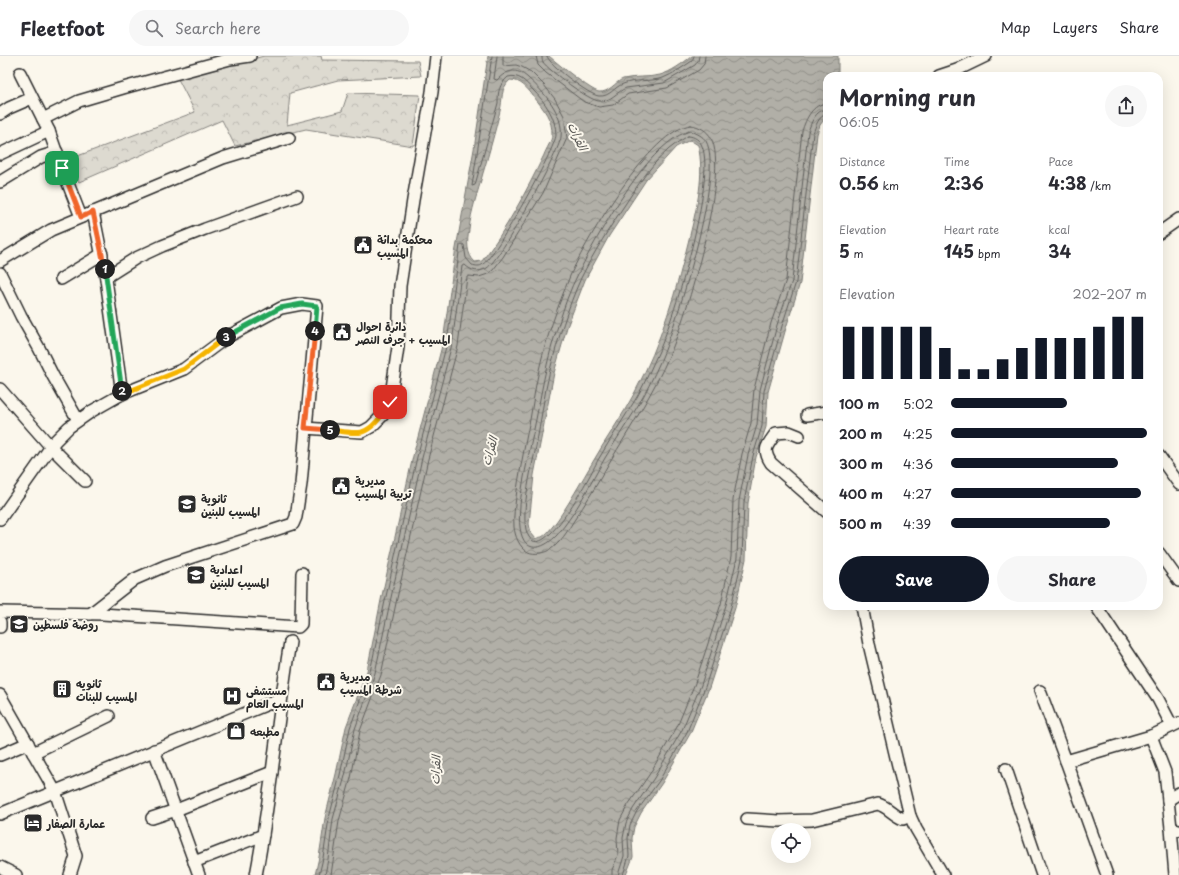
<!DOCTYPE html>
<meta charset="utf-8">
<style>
:root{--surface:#fff;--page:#f7f7f7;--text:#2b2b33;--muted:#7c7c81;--line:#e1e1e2;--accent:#111827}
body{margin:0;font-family:"Playpen Sans","Playpen Sans Arabic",sans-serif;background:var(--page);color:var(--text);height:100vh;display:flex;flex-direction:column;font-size:15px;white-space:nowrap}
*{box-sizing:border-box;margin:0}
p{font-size:13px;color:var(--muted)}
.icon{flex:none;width:22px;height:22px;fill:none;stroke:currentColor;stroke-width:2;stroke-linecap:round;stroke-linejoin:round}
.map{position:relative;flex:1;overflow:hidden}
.side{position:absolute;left:823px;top:16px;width:340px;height:538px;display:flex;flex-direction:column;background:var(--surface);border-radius:12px;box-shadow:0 4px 16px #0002}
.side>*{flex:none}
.buttons{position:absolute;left:771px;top:767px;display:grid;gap:8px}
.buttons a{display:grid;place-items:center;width:40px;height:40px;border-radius:50%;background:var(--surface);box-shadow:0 4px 16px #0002;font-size:20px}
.pin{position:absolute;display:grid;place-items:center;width:34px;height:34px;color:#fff;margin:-17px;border-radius:8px;box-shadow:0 2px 6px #0006}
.km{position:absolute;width:20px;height:20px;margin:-10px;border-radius:50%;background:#222;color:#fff;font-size:11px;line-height:20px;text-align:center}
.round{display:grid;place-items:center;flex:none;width:42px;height:42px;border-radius:21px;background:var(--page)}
.head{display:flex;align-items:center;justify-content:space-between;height:68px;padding:0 16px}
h1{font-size:22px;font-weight:700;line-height:30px}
.stats{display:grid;grid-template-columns:repeat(3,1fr);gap:6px;height:68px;padding:4px 16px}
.stats div{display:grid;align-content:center}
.stats b{font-size:17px;font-weight:700}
.stats small{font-size:11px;font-weight:400}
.stats p{font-size:11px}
.chart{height:112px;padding:8px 16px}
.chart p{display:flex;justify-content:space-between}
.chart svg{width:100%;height:72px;margin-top:4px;stroke:var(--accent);stroke-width:6}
.button{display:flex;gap:8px;margin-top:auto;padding:8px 16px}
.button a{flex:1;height:46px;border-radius:24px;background:var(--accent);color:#fff;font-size:16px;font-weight:700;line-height:46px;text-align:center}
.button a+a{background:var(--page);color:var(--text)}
ul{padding:0 16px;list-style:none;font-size:13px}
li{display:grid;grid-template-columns:64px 48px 1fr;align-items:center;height:30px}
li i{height:10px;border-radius:5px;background:var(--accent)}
header{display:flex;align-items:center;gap:24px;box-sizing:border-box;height:56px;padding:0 20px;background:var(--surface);border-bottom:1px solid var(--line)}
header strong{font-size:19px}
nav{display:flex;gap:22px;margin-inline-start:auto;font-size:14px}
.search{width:280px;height:36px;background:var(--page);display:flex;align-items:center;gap:10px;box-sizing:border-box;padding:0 14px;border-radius:22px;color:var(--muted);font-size:15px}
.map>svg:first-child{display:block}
.forest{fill:url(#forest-crowns);stroke:#84827e}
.water{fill:url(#water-waves);stroke:#7b7a75;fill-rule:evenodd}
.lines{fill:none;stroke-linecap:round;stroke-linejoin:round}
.shore{stroke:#61605d;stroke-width:1}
.minor-casing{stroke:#2b2b2b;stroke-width:14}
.minor{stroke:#fbf7ec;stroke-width:11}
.split-1-casing{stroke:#fff;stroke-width:8}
.split-2-casing{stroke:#fff;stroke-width:8}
.split-3-casing{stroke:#fff;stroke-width:8}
.split-4-casing{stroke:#fff;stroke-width:8}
.split-5-casing{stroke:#fff;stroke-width:8}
.split-6-casing{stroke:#fff;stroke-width:8}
.split-1{stroke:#f0652b;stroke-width:5}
.split-2{stroke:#22a559;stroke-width:5}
.split-3{stroke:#f5b400;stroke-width:5}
.split-4{stroke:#22a559;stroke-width:5}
.split-5{stroke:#f0652b;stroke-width:5}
.split-6{stroke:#f5b400;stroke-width:5}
.labels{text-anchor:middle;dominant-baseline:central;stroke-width:4;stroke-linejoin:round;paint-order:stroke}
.poi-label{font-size:11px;font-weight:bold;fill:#2b2b2b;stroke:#fbf7ec;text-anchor:start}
.water-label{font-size:12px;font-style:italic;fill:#5a5956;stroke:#fbf7ec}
</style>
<header>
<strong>Fleetfoot</strong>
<div class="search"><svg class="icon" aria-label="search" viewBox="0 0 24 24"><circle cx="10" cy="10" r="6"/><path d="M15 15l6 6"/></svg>Search here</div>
<nav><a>Map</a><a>Layers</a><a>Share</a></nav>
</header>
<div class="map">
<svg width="1179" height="819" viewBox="0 0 1179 819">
<defs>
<pattern id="forest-crowns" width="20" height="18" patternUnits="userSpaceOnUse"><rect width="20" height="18" fill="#dddad0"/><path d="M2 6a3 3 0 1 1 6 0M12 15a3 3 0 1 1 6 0" fill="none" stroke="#bebbb3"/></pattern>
<pattern id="water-waves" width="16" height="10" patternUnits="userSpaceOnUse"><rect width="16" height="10" fill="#b1afa7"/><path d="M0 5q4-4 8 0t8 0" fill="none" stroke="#908f88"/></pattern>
</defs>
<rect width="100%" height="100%" fill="#fbf7ec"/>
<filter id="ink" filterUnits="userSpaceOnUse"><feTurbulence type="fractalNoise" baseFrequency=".025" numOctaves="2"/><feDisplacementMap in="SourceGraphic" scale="8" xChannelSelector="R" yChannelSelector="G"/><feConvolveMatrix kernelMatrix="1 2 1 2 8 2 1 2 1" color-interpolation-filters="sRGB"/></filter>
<g filter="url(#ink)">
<path class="forest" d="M264,0H321L322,4L418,5L421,20L338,24L290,37L287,69L342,55L348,37L420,39L413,90L306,73L235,90L222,64L79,126L67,104L195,56L178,23Z"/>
<path class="water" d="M488,0H549C557,7 591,35 599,36C609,37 615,26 623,23C635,20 648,22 660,19C671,16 683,7 692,0H838V20H827V60L820,69L817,78L800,227L786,272L768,336L766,371L756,401L748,447L746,503L735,552L709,632L690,678L662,727L641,757L634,771L632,782L633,801L626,819H315L319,801L325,762L336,718L346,671L367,615L381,544L413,400L443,286L455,198L474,93ZM510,24C521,24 528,33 534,41C543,52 553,64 552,79C552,85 546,93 544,99C527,134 506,174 482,205L475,206C466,198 467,185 469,174C471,154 478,136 483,117C489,97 495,76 500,55C503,43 500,33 510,24ZM690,84L698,89C705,119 697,150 690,179C677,233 661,287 635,336C622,361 605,384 591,409C582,424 555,474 542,481C541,481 536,482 536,483L531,477L529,468L534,419L554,317L567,271L585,224L609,180L646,124L676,91Z"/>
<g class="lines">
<g class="shore">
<path d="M536,0L538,9L546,17L584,46L599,51L613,49L628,38L667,32L699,14L704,8L705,0"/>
<path d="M542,0C542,3 542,4 543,6C548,14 590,45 599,45C611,46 616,36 626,32L664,27L695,9L698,5L699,0"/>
<path d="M547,0C548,8 590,40 599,40C610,41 614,31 623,28C635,23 650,26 663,22C673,18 683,11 692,5L694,0"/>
<path d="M691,69C699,70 708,75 711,82C730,117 686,261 670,298C653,337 631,371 609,407C598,427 586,447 573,466C567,476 561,486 551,493C545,497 535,499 528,496C519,491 515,480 514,471C513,461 515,450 516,441C519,419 523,399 527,378C532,357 534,335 539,314C546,282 558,250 570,220C586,184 651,73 691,69Z"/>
<path d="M691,75C696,77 703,80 706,85C724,118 679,257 665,294C659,309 651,326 643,341C631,362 617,382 605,402C590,428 577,456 557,479C546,491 527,500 521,477C515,452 528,404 533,378C541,341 546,303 559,267C564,251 570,233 578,218C596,182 650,82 691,75Z"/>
<path d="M688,80C694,80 700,84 702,90C716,124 675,259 659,295C652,310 645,327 637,341C624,362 611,382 598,404C592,416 545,507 529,481C518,465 532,410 536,391C541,365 544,339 550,314C558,283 568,251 581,222C594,196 610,171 626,147C643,121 660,95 688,80Z"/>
<path d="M319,819L323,802L329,762L340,719L350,672L370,616L385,545L417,401L447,287L460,189L462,188L464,189L466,202L472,209C476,210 480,211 483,208C495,201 556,92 556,79C556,61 545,46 533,34C526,26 519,18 508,21C499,29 498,35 498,47L475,129L472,130L492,0"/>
<path d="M325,819L328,803L333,763L345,720L355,673L375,617L390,546L422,402L452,288L462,210L465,209C471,215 479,217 487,212C500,204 559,97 561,81C564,58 544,36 528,22C516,11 507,14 497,24L494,23L497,0"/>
<path d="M331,819L339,765L351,722L360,675L381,619L396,547L428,403L458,290L467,221L469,220L479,221L488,218L493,214L503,201L543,137L567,82L564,60L555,43L544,29L531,16L522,11L516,9L503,10V0"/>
<path d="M612,819V814L618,799L617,782L620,764L628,749L649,719L677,671L695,627L721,548L731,501L733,444L742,398L751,367L754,333L771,267L786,224L802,75C806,63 812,48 827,47"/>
<path d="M618,819L624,800L623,782L626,767L633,753L654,722L682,674L701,629L726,549L737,502L739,445L748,399L757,369L760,334L777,269L792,225L808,76C811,67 815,54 827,53"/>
<path d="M623,819L629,800L628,782L630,769L637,755L659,725L687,676L705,631L731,551L742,503L744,446L753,400L762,370L764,335L782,270L796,226L813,77C816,70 818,60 827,58"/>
</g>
<defs>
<g id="minor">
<path d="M20,17L49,75L62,112L81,161"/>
<path d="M939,20L957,14L986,0"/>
<path d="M0,58L9,52L32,42"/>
<path d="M43,63L79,45L123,32L230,3L250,0"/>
<path d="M0,98L49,75"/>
<path d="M0,126L41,101L57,96"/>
<path d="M93,156L105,216L122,338"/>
<path d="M1159,177L1179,163"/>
<path d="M0,205L51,174L223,102L289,82"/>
<path d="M0,217L21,260L39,292L53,320L78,364"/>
<path d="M106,221L136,202L162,190L205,173L297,140"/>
<path d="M61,223L102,198"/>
<path d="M0,333L51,391L85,425"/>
<path d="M807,359L827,356"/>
<path d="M305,372L362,376L371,371L383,359L390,346L398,291L400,230L413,144L432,36L436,0"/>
<path d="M799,380L789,376L776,377C767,390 762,393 771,407L827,456"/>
<path d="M1159,400L1179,428"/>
<path d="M0,463L55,385L69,371L92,355L122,338L184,313L227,281L281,252L302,248L317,250L301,428L296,461L293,468L165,510L135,523L90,558"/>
<path d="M1159,497L1179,525"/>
<path d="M862,550L869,588L910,760L916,773L943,819"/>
<path d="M1096,550L1158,643L1172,670"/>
<path d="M0,556L102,558L298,571L301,568L302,517"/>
<path d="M0,566V571"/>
<path d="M1040,635L1066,705L1151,680L1179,667"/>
<path d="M0,639L55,735L76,800L70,819"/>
<path d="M1151,680L1165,716L1171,772L1179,774"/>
<path d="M154,694L199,819"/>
<path d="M33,697L109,660"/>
<path d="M0,699L28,687"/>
<path d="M1066,705L1107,819"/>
<path d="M1006,713L1042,819"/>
<path d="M1168,744L1179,737"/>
<path d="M0,758L280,643"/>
<path d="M152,762L176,754L272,716"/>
<path d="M747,763L779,765L812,764L878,748C888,751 893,759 903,763L910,760"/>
<path d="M1171,772L1175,819"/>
<path d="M194,806L263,779"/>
<path d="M0,811L16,819"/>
<path d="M256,819C271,742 277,664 290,586"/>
</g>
</defs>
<use href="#minor" class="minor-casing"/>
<use href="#minor" class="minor"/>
</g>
</g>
<g class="lines" filter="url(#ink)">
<defs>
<path id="split-1" d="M62,112L81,161L93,156L105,213"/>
<path id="split-2" d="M105,213L122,335"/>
<path id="split-3" d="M122,335V338L184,313L226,281"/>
<path id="split-4" d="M226,281L280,252L302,248L317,250L315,275"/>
<path id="split-5" d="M315,275L305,372L330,374"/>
<path id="split-6" d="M330,374C340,375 353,378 362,376C375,372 384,357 390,346"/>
</defs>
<use href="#split-1" class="split-1-casing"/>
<use href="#split-2" class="split-2-casing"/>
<use href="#split-3" class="split-3-casing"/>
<use href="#split-4" class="split-4-casing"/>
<use href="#split-5" class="split-5-casing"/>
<use href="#split-6" class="split-6-casing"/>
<use href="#split-1" class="split-1"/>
<use href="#split-2" class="split-2"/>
<use href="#split-3" class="split-3"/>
<use href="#split-4" class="split-4"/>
<use href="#split-5" class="split-5"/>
<use href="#split-6" class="split-6"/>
</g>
<defs>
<symbol id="civic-square" viewBox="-11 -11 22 22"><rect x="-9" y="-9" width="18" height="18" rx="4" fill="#2b2b2b" stroke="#fbf7ec"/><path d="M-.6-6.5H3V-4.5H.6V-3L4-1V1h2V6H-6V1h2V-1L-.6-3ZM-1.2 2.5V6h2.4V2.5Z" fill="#fff"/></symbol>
<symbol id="school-square" viewBox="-11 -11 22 22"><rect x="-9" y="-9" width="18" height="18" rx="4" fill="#2b2b2b" stroke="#fbf7ec"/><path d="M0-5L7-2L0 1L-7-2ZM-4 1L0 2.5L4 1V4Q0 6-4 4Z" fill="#fff"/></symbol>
<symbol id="building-square" viewBox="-11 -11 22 22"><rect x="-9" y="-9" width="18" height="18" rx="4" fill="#2b2b2b" stroke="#fbf7ec"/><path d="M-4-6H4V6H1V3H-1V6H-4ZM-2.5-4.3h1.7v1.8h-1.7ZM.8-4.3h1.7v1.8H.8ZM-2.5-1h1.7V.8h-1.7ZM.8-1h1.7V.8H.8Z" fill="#fff"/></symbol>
<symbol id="hospital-square" viewBox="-11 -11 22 22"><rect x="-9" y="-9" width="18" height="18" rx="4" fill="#2b2b2b" stroke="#fbf7ec"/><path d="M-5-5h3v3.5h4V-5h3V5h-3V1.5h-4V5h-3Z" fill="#fff"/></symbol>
<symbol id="shop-square" viewBox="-11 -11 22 22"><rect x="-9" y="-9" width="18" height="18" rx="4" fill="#2b2b2b" stroke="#fbf7ec"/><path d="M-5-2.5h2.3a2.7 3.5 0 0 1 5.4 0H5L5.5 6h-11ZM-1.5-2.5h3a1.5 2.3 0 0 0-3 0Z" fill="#fff"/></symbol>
<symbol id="hotel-square" viewBox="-11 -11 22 22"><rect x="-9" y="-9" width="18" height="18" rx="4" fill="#2b2b2b" stroke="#fbf7ec"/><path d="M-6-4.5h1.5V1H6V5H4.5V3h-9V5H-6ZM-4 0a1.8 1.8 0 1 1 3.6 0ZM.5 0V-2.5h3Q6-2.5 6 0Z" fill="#fff"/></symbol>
</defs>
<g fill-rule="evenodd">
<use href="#civic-square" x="352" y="178" width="22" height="22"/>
<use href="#civic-square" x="331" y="265" width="22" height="22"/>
<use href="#civic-square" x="330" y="419" width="22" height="22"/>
<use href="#school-square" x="176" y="437" width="22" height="22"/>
<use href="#school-square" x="185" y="508" width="22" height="22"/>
<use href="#school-square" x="8" y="557" width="22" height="22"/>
<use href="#civic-square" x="315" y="615" width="22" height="22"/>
<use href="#building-square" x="51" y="622" width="22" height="22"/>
<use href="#hospital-square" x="221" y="629" width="22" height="22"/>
<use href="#shop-square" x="225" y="664" width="22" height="22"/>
<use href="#hotel-square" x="22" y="756" width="22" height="22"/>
</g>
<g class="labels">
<g class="poi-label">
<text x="377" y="183">محكمة بدائة<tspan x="377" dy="13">المسيب</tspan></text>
<text x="356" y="270">دائرة احوال<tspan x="356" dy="13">المسيب + جرف النصر</tspan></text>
<text x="355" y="424">مديرية<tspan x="355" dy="13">تربية المسيب</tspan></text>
<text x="201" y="442">ثانوية<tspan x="201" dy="13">المسيب للبنين</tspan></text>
<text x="210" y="513">اعدادية<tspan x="210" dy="13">المسيب للبنين</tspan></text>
<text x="33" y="568">روضة فلسطين</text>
<text x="340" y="620">مديرية<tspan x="340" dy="13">شرطة المسيب</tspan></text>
<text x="76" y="627">ثانويه<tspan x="76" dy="13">المسيب للبنات</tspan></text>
<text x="246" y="634">مستشفى<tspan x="246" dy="13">المسيب العام</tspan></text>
<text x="250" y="675">مطبعه</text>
<text x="47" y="767">عمارة الصفار</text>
</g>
<g class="water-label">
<text transform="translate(578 80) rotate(65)">الفرات</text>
<text transform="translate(489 395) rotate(-74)">الفرات</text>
<text transform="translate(435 714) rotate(-87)">الفرات</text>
</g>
</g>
</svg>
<div class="buttons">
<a><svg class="icon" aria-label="locate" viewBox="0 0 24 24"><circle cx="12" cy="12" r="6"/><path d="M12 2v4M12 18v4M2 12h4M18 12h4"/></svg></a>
</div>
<div class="pin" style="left:62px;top:112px;background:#1e9e55"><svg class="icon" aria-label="arrive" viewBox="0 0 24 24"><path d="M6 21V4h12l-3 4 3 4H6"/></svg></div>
<div class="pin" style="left:390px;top:346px;background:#d93025"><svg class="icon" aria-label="check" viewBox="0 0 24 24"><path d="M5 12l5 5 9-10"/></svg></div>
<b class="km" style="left:105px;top:213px">1</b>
<b class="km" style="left:122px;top:335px">2</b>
<b class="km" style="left:226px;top:281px">3</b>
<b class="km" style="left:315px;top:275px">4</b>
<b class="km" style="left:330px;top:374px">5</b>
<section class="side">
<div class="head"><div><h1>Morning run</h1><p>06:05</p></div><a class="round"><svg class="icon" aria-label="share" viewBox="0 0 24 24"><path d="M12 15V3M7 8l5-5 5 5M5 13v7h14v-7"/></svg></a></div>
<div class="stats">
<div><p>Distance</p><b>0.56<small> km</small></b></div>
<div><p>Time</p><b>2:36</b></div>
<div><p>Pace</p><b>4:38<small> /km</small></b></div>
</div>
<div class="stats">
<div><p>Elevation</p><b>5<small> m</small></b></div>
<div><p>Heart rate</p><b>145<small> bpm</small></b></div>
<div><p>kcal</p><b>34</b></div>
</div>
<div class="chart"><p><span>Elevation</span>202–207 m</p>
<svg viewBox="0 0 160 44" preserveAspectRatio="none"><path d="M5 44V12M15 44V12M25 44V12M35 44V12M45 44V12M55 44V25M65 44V38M75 44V38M85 44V32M95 44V25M105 44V19M115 44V19M125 44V19M135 44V12M145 44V6M155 44V6"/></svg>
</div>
<ul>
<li><b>100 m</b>5:02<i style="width:59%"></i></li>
<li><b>200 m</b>4:25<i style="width:100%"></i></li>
<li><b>300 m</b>4:36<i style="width:85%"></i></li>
<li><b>400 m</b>4:27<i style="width:97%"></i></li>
<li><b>500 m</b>4:39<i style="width:81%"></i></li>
</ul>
<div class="button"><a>Save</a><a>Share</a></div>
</section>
</div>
